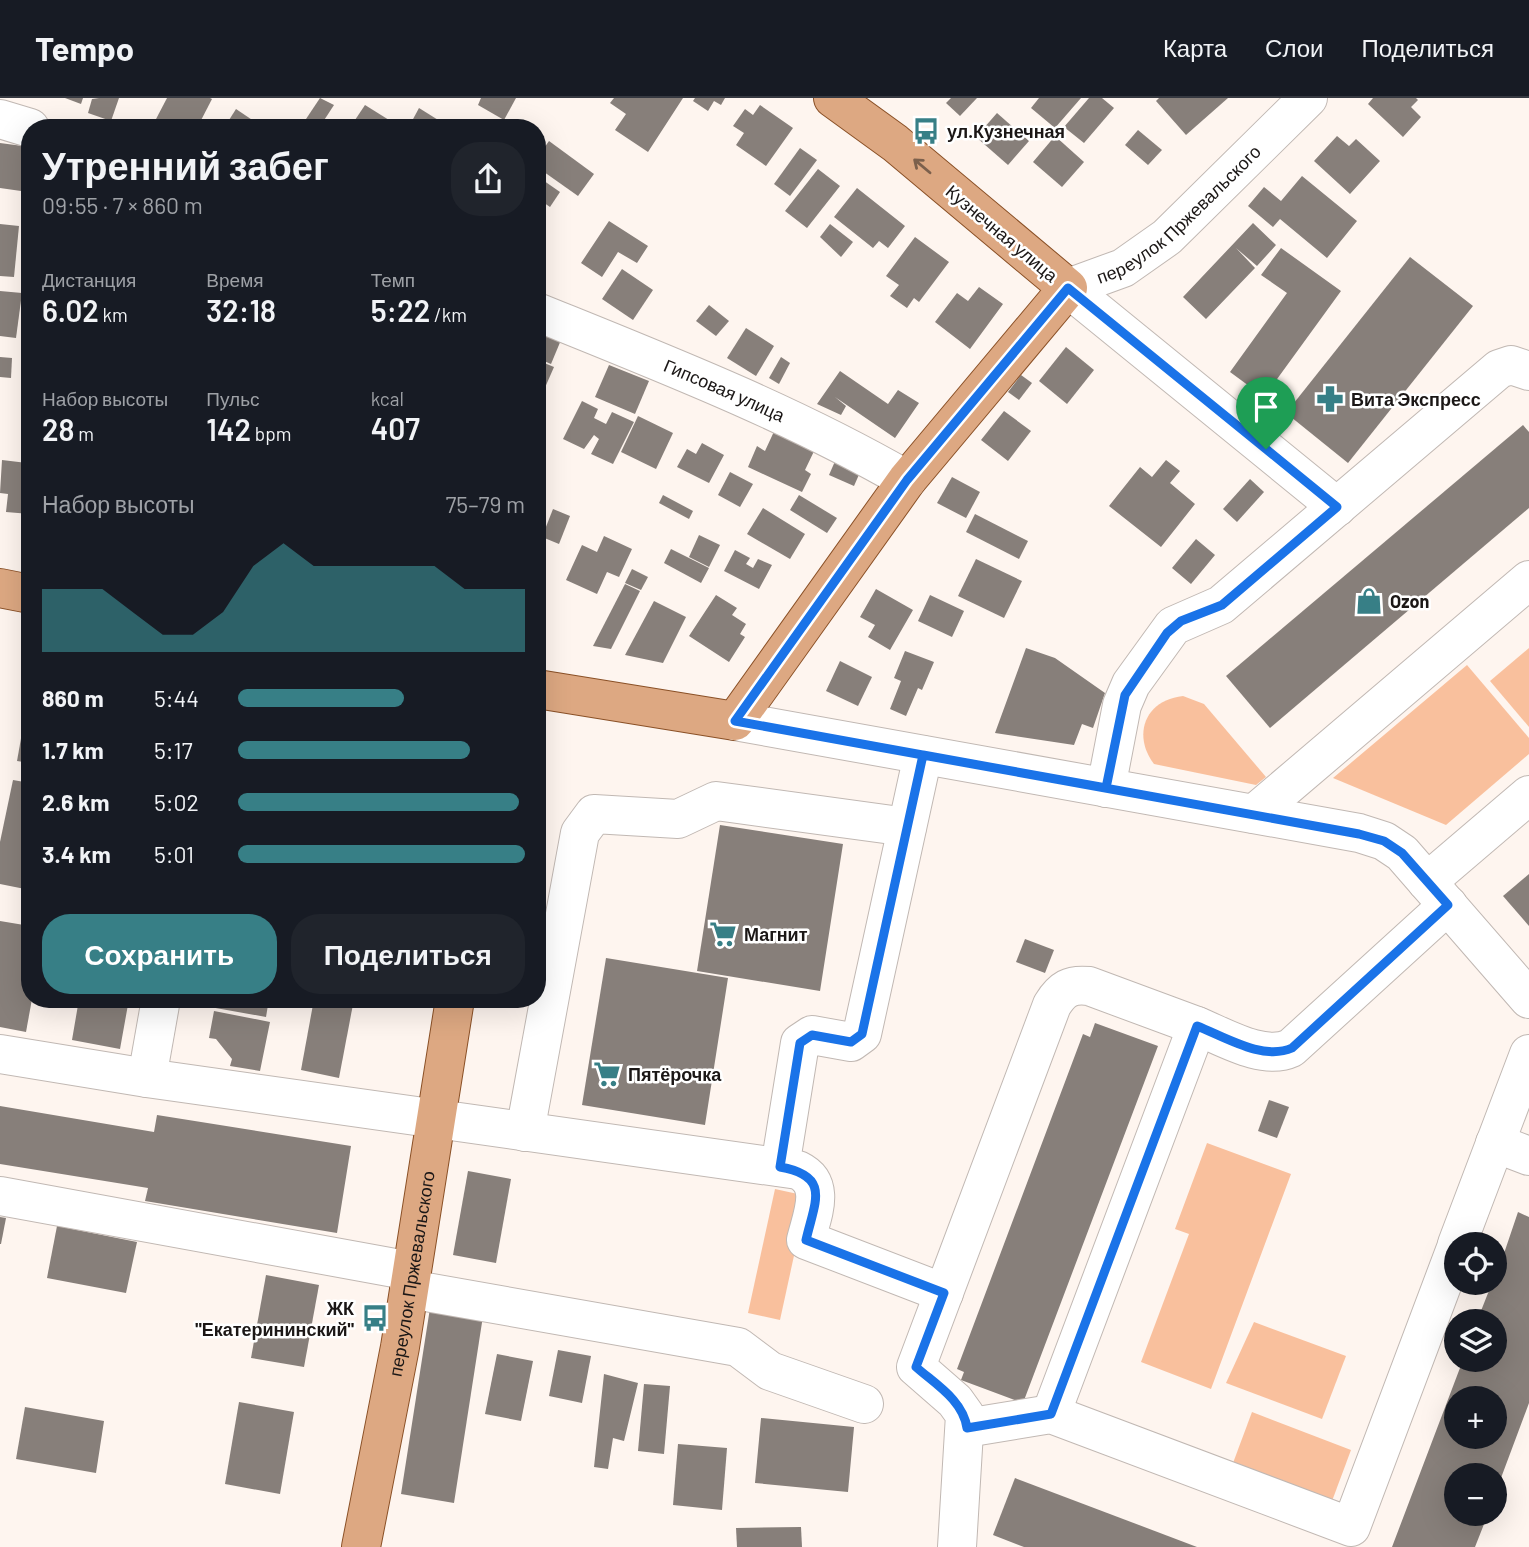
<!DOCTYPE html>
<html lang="ru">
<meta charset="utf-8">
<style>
:root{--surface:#171b24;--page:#20242c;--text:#f1f3f6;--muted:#9ea1a6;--line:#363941;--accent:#377f86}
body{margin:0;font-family:Barlow,sans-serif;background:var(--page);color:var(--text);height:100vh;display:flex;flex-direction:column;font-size:26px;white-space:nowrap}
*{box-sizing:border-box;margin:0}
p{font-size:23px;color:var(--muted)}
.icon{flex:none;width:38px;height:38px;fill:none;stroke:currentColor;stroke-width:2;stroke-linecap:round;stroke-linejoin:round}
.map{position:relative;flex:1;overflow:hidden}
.details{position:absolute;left:21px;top:21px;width:525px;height:889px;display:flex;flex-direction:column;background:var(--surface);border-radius:28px;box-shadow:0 7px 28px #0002}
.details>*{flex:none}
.tools{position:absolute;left:1444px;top:1134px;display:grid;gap:14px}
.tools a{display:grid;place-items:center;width:63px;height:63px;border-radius:50%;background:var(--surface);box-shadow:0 7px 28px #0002;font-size:35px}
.pin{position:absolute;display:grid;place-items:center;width:60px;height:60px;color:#fff;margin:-72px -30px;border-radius:50% 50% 50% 0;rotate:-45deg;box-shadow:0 0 7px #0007}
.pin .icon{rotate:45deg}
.round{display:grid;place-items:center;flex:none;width:74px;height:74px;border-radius:28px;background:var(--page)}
.overview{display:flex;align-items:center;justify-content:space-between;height:119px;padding:0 21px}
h1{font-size:38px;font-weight:600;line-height:52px}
.figures{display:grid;grid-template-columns:repeat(3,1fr);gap:10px;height:119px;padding:7px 21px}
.figures div{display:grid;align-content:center}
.figures b{font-size:30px;font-weight:600}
.figures small{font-size:19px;font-weight:400}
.figures p{font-size:19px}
.chart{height:196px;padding:14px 21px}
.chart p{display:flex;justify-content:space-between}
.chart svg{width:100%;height:126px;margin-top:7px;fill:var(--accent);opacity:.7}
.primary-button{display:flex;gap:14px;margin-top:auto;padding:14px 21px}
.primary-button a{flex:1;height:80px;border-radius:28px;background:var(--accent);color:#fff;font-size:28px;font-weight:600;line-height:80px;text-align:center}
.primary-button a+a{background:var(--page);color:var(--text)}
ul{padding:0 21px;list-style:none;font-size:23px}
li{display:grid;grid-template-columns:112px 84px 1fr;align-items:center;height:52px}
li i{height:18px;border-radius:9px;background:var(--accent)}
header{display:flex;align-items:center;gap:42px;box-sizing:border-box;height:98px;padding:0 35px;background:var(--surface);border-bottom:2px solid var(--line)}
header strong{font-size:33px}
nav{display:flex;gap:38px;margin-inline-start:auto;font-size:24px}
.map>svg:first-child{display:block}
.green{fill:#f9c09d}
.building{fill:#877f7a;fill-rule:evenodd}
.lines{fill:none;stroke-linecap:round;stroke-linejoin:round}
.minor-casing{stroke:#c1b8b3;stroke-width:40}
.major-casing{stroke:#8a5026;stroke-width:40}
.minor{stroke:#fff;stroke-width:38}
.major{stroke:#dda882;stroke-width:38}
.oneway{stroke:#7c604c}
.route-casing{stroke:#fff;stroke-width:14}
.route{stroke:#1a73e8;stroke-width:9}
.labels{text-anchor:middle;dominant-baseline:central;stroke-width:5;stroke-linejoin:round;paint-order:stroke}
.poi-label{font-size:18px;font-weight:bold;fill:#1b1716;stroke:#fff;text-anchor:start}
.street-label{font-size:18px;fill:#1b1716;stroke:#fff}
</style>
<header>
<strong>Tempo</strong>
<nav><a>Карта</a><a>Слои</a><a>Поделиться</a></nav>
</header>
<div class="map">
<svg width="1529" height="1449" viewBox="0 0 1529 1449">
<rect width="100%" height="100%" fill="#fef5ef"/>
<g class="green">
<path d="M1529,550V629L1490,583Z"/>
<path d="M1467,567L1529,640V656L1446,727L1333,680Z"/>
<path d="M1183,598L1204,606L1266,679L1256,687L1154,666C1132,637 1145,602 1183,598Z"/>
<path d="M1207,1045L1291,1076L1211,1291L1141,1264L1189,1136L1175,1131Z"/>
<path d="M775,1091L807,1098L780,1222L748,1215Z"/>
<path d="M1254,1224L1346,1258L1322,1321L1226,1285Z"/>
<path d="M1252,1314L1351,1352L1332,1403L1233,1365Z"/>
</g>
<g class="building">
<path d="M65,0H83L81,6Z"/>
<path d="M99,0H119L111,23L88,15L92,1Z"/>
<path d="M167,0H210L212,1L197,30H167L155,23Z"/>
<path d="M320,0L334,7L319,30H312L304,24Z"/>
<path d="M481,0H516L504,22L478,7Z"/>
<path d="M614,0H683L648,54L615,32L626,16L610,5Z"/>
<path d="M695,0H725L721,7L714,3L708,13L693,3Z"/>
<path d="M951,0H977L960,18L946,5Z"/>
<path d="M1039,0H1081L1055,30L1031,10Z"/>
<path d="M1089,0H1102L1114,10L1084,45L1064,29Z"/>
<path d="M1159,0H1228L1186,37L1156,3Z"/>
<path d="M1373,0H1416L1418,2L1411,9L1421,19L1403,39L1368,6Z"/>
<path d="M365,7L389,22L385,30H367L355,22Z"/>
<path d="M760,7L793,30L766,68L736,47L744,35L733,28L745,11L753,17Z"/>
<path d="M419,10L443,25L440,30H423L412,23Z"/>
<path d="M236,11L261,28L259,30H224Z"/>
<path d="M997,15L1029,43L1008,67L976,39Z"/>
<path d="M1138,32L1162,52L1148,67L1125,47Z"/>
<path d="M1055,38L1084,64L1062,89L1033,64Z"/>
<path d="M1337,38L1349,48L1356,41L1380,63L1350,96L1314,63Z"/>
<path d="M549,43L594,76L578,98L537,69V60Z"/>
<path d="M0,45L30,49L28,94L0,90Z"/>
<path d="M800,50L817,62L790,98L774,86Z"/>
<path d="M818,71L840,88L807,130L785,113Z"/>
<path d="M537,78L560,94L550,109L537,100Z"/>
<path d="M1302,78L1357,123L1327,160L1280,121L1273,129L1248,108L1264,89L1281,103Z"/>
<path d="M857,90L905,128L888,150L879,143L873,150L834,119Z"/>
<path d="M609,123L648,148L637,165L618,154L602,179L581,165Z"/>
<path d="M1253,125L1276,147L1257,168L1236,150L1255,170L1206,221L1183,199Z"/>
<path d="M0,126L19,128L14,179L0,178Z"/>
<path d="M830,126L853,144L841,159L820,139Z"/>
<path d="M915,139L949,164L919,204L914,200L907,210L890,198L899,187L886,178Z"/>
<path d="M537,143L546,146L538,168H537Z"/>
<path d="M1281,150L1341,193L1264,299L1230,274L1287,195L1261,177Z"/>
<path d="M1410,159L1473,208L1348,365L1286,315Z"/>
<path d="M622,171L653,192L633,222L602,201Z"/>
<path d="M979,189L1003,206L970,251L935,224L957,195L968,203Z"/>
<path d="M0,193L22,195L16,240L0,238Z"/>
<path d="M709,207L729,223L716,238L696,223Z"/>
<path d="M746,230L774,248L756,278L727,260Z"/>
<path d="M543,235L561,242L551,266L537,260V248Z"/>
<path d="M1066,249L1094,272L1067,306L1039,283Z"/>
<path d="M0,259L12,260L11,280L0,279Z"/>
<path d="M781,259L790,265L779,286L769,280Z"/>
<path d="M537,262L554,269L537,308Z"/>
<path d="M609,267L649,283L635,316L595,299Z"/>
<path d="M840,273L888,306L898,292L919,305L895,340L835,299L846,308L841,317L817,306Z"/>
<path d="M1021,277L1032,285L1019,302L1008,294Z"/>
<path d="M582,303L598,311L594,320L606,326L612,314L634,324L613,366L591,356L599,341L594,337L584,351L563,341Z"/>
<path d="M1004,313L1031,333L1008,363L981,342Z"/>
<path d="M638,318L673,335L656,371L621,354Z"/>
<path d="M777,327L817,347L805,372L811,376L802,394L748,369L757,348L765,353Z"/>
<path d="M1523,327L1529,334V410L1270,630L1226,578Z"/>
<path d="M702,345L724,357L709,385L677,369L687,351L696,356Z"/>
<path d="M836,361L861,372L854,388L829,377Z"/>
<path d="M2,362L27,365L30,416L6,414L8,396L0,395Z"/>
<path d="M1166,362L1180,373L1170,385L1195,406L1161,449L1109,408L1140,369L1152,379Z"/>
<path d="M730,374L753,386L740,409L718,397Z"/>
<path d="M952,379L980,394L966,420L937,405Z"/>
<path d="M1250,381L1264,394L1237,424L1223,411Z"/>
<path d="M663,397L693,413L689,421L659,405Z"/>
<path d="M799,397L837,420L827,435L790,412Z"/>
<path d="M763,410L805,436L790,461L747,436Z"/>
<path d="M553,411L570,418L559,446L542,439Z"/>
<path d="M975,416L1028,443L1019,461L966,434Z"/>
<path d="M699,437L720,447L709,469L689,459Z"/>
<path d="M604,438L632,451L619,479L607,474L597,496L566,482L582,447L597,454Z"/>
<path d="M1196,441L1215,457L1191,486L1172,470Z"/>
<path d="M671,451L709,470L701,485L664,465Z"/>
<path d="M735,452L750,460L746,466L753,470L758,461L772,467L759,491L724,473Z"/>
<path d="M976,461L1022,483L1004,520L958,498Z"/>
<path d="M632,471L648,479L641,492L625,485Z"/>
<path d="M625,486L640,493L611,551L593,548Z"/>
<path d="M876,491L913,512L890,552L868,539L875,527L860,519Z"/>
<path d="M716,497L737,510L732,517L746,526L740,536L745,539L729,564L689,538Z"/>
<path d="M930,497L964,513L952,539L918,523Z"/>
<path d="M654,503L686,519L663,565L625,557Z"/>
<path d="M1026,550L1055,560L1105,595L1093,630L1082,626L1074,647L995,635Z"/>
<path d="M905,553L934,564L922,592L918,590L906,618L890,611L901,583L894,580Z"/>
<path d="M840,563L872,579L858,608L826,593Z"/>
<path d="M28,601H30V665L17,663Z"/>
<path d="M13,682L30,685V792L0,786V744Z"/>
<path d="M720,727L843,746L820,893L697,873Z"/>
<path d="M1529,776V828L1503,798Z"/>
<path d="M0,823L30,828L32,901L26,934L0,929Z"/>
<path d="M1025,841L1054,852L1045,875L1016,864Z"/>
<path d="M606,860L728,880L705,1027L582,1007Z"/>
<path d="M57,901H129L120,951L72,942L78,907Z"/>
<path d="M211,901H269L266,919L210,909Z"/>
<path d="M314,901H354L339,980L301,972Z"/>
<path d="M214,913L270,924L260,973L230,968L232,961L216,941L209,940Z"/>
<path d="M1095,925L1158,948L1023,1305L961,1282L964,1274L957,1271L1083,936L1090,939Z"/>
<path d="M1269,1002L1289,1009L1277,1040L1258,1033Z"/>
<path d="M0,1008L154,1034L157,1017L351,1048L337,1135L145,1103L148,1090L0,1066Z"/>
<path d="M468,1073L511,1081L496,1165L453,1157Z"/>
<path d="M1518,1114L1529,1119V1305L1495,1396L1494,1377H1456V1416H1488L1475,1449H1392L1463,1262H1494V1223H1477L1492,1185H1494ZM1456,1300H1494V1339H1456Z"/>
<path d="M0,1119L6,1120L1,1146H0Z"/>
<path d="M57,1128L137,1144L126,1195L47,1180Z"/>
<path d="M266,1177L319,1187L304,1269L251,1260Z"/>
<path d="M430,1210L483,1218L454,1405L401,1396Z"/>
<path d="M558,1252L591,1258L582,1305L549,1298Z"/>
<path d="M497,1256L533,1263L521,1323L485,1316Z"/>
<path d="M604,1276L638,1285L624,1343L613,1340L608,1371L594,1369Z"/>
<path d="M644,1286L670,1288L664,1356L638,1353Z"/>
<path d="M239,1304L294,1314L280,1396L225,1386Z"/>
<path d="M25,1309L104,1323L96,1375L16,1361Z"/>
<path d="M761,1320L854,1329L848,1394L755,1385Z"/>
<path d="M678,1346L727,1350L722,1412L673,1407Z"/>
<path d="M1015,1380L1197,1449H1024L993,1437Z"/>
<path d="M801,1429L802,1449H737L736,1430Z"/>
</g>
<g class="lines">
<defs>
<g id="minor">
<path d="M0,21L30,30"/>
<path d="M1068,190L1337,409"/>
<path id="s1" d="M1068,190L1123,170L1167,139L1308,0"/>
<path id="s2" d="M537,214C663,265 789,314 907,382"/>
<path d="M735,623L1359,735L1384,743L1402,755L1529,901"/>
<path d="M1106,690L1122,607L1131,586L1173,528L1221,507L1499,271L1511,267L1529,273"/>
<path d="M1254,716L1529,482"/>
<path d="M1427,784L1529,697"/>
<path d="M0,956L147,980L798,1072C827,1086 812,1117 806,1142L944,1195"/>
<path d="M147,980L161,901"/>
<path d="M525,1034L580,735L594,716L678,721L716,703L907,729"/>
<path d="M1495,1045L1529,1058"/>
<path d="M780,1069L800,945L812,937L851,944L862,936L923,657"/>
<path d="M0,1098L411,1173"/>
<path d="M1457,1146L1529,956"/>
<path d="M409,1191L738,1249L770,1273L864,1306"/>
<path d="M1051,1316L1197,928C1224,939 1263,963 1291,950L1448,807"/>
<path d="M966,1330L1051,1316L1351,1429L1456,1150"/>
<path d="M957,1449L965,1317L955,1303L916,1269L1052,907C1062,891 1070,886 1089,888L1197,928"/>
</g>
<g id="major">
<path d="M0,490L30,496"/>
<path d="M537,591L735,623L907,382L1068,190L895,45L833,0"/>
<path id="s3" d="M361,1449L400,1249L455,901"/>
</g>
</defs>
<use href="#minor" class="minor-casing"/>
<use href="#major" class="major-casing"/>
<use href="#minor" class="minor"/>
<use href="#major" class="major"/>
</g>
<defs><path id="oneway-shaft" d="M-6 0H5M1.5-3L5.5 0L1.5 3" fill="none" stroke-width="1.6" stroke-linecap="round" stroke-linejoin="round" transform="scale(1.75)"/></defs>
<use class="oneway" href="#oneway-shaft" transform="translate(922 68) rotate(-140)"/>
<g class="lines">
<defs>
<path id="route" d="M1266,351L1337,409L1222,507L1181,523L1167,535L1125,597L1106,690L923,657L862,936L851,944L812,937L800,945L780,1069C831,1078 815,1103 806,1142L944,1195L916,1269C935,1286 963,1302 967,1330L1051,1316L1197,928C1225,939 1263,963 1292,950L1448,807L1402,755L1384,743L1359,736L735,623L907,382L1068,190L1266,351"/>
</defs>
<use href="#route" class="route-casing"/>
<use href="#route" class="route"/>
</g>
<defs>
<symbol id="bus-bare" viewBox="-9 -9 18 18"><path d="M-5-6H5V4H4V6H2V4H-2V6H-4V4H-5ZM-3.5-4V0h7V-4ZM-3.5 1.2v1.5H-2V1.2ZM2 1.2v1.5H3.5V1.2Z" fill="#377f86" stroke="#fff" stroke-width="2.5" paint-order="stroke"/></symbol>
<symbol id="pharmacy-bare" viewBox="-9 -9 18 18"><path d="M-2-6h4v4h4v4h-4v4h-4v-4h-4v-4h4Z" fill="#377f86" stroke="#fff" stroke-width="2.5" paint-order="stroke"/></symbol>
<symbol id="shop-bare" viewBox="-9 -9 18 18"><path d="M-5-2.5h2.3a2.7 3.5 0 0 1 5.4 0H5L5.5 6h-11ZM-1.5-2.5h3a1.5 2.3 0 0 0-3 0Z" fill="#377f86" stroke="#fff" stroke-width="2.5" paint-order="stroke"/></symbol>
<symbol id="supermarket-bare" viewBox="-9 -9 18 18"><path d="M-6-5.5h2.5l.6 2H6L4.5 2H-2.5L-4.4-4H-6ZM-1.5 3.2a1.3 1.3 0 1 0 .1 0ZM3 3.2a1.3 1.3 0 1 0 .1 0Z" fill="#377f86" stroke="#fff" stroke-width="2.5" paint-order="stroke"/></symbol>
</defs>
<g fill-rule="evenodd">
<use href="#bus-bare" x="907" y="14" width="38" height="38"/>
<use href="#pharmacy-bare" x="1311" y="282" width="38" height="38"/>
<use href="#shop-bare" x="1350" y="484" width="38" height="38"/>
<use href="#supermarket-bare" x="704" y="817" width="38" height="38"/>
<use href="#supermarket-bare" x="588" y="957" width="38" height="38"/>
<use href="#bus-bare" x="356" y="1201" width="38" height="38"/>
</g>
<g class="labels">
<g class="poi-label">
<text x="947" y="33">ул.Кузнечная</text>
<text x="1351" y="301">Вита Экспресс</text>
<text x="1390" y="503">Ozon</text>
<text x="744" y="836">Магнит</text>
<text x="628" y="976">Пятёрочка</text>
<text x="354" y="1210" text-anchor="end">ЖК<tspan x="354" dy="21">"Екатерининский"</tspan></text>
</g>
<g class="street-label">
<text stroke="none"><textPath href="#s1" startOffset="135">переулок Пржевальского</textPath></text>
<text transform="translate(1002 135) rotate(40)">Кузнечная улица</text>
<text stroke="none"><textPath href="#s2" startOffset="203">Гипсовая улица</textPath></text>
<text stroke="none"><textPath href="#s3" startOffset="278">переулок Пржевальского</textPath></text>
</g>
</g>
</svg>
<div class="tools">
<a><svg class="icon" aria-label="locate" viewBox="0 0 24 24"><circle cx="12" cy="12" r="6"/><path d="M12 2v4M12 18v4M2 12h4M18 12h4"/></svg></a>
<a><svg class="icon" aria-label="layers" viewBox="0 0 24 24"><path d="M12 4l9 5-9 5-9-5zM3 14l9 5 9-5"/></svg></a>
<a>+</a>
<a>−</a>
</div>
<div class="pin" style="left:1266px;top:351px;background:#1e9e55"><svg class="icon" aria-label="arrive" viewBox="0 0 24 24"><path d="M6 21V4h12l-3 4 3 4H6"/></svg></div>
<section class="details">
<div class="overview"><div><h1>Утренний забег</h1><p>09:55 · 7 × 860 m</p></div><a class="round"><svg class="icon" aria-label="share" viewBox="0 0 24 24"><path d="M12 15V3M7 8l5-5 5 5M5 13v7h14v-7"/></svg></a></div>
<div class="figures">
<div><p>Дистанция</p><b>6.02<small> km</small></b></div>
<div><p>Время</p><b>32:18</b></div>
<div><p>Темп</p><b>5:22<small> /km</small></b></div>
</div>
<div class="figures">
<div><p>Набор высоты</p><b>28<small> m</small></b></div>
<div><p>Пульс</p><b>142<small> bpm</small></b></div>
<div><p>kcal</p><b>407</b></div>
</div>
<div class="chart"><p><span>Набор высоты</span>75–79 m</p>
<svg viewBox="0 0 160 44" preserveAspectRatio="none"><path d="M0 44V22L10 22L20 22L30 30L40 38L50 38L60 30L70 14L80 6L90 14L100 14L110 14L120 14L130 14L140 22L150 22L160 22V44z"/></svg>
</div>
<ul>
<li><b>860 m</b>5:44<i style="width:58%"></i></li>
<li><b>1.7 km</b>5:17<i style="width:81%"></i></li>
<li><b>2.6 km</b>5:02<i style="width:98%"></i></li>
<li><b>3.4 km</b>5:01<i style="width:100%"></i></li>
</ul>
<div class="primary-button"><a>Сохранить</a><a>Поделиться</a></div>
</section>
</div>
